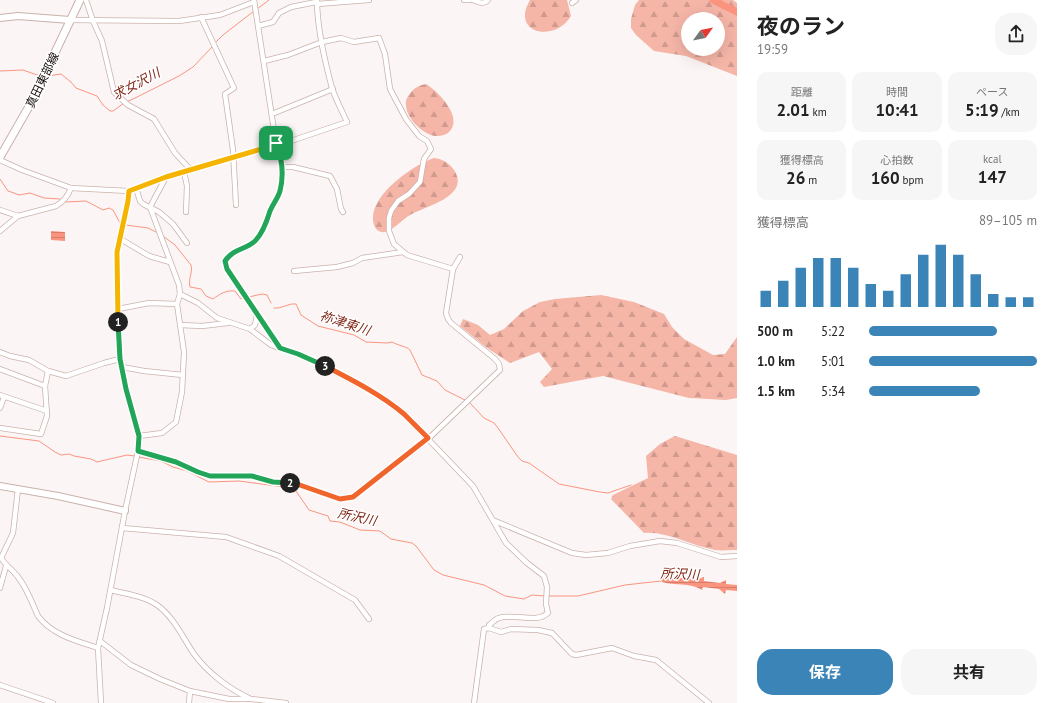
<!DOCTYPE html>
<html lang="ja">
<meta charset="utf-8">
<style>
:root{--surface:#fff;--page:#f6f6f6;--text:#222;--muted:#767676;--accent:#3a84b7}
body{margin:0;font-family:"PT Sans","Noto Sans JP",sans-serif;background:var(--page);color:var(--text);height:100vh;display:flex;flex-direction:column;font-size:15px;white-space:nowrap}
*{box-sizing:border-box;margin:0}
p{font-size:13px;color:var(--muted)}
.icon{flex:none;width:22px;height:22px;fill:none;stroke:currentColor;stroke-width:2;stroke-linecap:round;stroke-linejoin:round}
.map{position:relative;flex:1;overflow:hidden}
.sheet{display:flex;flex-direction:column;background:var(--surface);width:320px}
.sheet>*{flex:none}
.needle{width:26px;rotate:57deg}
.buttons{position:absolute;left:681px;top:12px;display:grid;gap:8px}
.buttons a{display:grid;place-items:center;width:44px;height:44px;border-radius:50%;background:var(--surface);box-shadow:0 4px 16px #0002;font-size:20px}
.pin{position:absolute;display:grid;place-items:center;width:34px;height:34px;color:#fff;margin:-17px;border-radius:8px;box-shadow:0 2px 6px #0006}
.km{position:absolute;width:20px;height:20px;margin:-10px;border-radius:50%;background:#222;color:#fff;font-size:11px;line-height:20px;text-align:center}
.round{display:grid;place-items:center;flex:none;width:42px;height:42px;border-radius:16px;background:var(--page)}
.summary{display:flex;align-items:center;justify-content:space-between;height:68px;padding:0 20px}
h1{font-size:22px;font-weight:700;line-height:30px}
.stats{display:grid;grid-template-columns:repeat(3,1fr);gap:6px;height:68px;padding:4px 20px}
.stats div{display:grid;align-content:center;border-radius:10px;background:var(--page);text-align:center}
.stats b{font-size:17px;font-weight:700}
.stats small{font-size:11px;font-weight:400}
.stats p{font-size:11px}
.chart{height:112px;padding:8px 20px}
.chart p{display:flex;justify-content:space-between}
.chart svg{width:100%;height:72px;margin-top:4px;stroke:var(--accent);stroke-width:6}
.primary-button{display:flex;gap:8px;margin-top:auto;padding:8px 20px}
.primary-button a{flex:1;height:46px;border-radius:16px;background:var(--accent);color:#fff;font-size:16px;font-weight:700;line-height:46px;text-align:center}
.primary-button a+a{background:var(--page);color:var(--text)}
ul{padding:0 20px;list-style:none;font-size:13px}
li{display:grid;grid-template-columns:64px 48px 1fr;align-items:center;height:30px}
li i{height:10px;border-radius:5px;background:var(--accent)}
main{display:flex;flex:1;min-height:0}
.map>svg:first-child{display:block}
.forest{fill:url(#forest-firs);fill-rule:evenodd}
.water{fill:url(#water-rules)}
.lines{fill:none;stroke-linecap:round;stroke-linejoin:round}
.stream{stroke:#fb947f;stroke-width:1}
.river{stroke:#fb947f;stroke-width:7}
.street-casing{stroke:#cab2ac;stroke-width:6}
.secondary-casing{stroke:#cab2ac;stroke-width:8}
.primary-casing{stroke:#cab2ac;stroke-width:9}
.street{stroke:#fff;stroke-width:4.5}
.secondary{stroke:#fff;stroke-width:6}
.primary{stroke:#fff;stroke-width:7}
.split-1-casing{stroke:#fff;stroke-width:8}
.split-2-casing{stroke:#fff;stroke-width:8}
.split-3-casing{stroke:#fff;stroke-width:8}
.split-4-casing{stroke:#fff;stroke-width:8}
.split-1{stroke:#f5b400;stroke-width:5}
.split-2{stroke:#22a559;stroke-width:5}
.split-3{stroke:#f0652b;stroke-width:5}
.split-4{stroke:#22a559;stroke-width:5}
.labels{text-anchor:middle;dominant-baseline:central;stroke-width:3;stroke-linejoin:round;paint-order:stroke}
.street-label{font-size:12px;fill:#160e0c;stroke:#fff}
.water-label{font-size:13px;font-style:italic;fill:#7e2414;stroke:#fff}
</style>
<main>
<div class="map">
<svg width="737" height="703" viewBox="0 0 737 703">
<defs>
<pattern id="forest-firs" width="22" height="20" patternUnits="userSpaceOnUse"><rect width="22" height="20" fill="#f5b5a7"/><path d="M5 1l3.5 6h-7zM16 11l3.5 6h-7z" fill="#d19a8f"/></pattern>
<pattern id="water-rules" width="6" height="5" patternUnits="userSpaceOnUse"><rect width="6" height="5" fill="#fb947f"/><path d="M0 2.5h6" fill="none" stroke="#d67e6d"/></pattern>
</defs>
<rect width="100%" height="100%" fill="#fbf6f5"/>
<g class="forest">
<path d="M530,0H567L571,16C555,43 510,34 530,0Z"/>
<path d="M639,0H733L737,3V76L686,56L654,51L636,35L631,28V19L635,5ZM688,19H718V49H688Z"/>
<path d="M426,84C438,91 463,117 450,131C447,135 441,136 436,136C423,135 406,118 406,105C405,99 409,95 412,91C416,87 420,85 426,84Z"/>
<path d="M434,158C443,159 449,163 454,170C471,196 426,206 410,215C403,219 392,231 385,232C381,233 376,230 375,227C363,199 413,165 434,158Z"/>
<path d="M601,295L634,302L664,314L672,327L684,339L713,355L725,354L737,337V398L726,400L689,398L603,376L544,387L540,382L552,369L539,352L510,363L487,348L460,326L463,319L478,325L490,335L504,329L523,311L540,302L555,299Z"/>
<path d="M675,436L737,455V550C730,550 722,551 715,550C691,546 668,531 644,533L611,499L613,495L648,478L646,456L660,444Z"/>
</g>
<g class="water">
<path d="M51,231L65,232V241L51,240Z"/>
<path d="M664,575C672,578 681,580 689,576L690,579L696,580L704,577V581L720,583L726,580V584L737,585V591L726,590L725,594L719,589L703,587L702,590C690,582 675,586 662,582L661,580L663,579L661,577Z"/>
</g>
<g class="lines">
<g class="stream">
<path d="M257,9L269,0"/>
<path d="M215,43L223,35L254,11"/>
<path d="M0,71L23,70L40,76"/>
<path d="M48,76L61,74L71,82L76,88L97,96L103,105L110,111H113L124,103"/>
<path d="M126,102L133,99L179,76L193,67L212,47"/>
<path d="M0,179L8,191L14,193L19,195L30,193L44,198L60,199"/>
<path d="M66,202L86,201L103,210L109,208L113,210L120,223"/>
<path d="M126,225L148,228L156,232"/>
<path d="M163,236L175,245L191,265C193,272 188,279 190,287L201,289L206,296L213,299C220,294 226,290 235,291L241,299L243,298"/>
<path d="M249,297L262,294L267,295L271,303"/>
<path d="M274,308C282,309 288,303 296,304L301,315L318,326L354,335L366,342L387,343L392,342C397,345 408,347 410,350L422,375L437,381L445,390L465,400"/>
<path d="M470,403L484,418L494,423L498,428L518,457L522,461L529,463L559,484L600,492L608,493L631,485"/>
<path d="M0,436L39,441L55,452L61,455L69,454L74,456L91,459L97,462L127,455L135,456"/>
<path d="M138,457L161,461L173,467L187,471L209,482L239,481L291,488L296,491L309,510L328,516L330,521L340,522L360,530L380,531L391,539L412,543L416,546L434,570L443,575L484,585L505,596L524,599L532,595L545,596"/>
<path d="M548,596H578L625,585L661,581"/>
</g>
<path class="river" d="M713,0L737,12"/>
<defs>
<g id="street">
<path d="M86,0L93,21L102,41L114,92L128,105L154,119L175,153L191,170"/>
<path d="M254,0L276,143C282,158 284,175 280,191C278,198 273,204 270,211C267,221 263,233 255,241C245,250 233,248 225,261L227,269L280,348"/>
<path d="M464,0H470"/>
<path d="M473,0C478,2 484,5 488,0"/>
<path d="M572,3L576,0"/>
<path d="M201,17L234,88L225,94L233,150L236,205"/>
<path d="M70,20L179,21L220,15L254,2"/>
<path d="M258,26L273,22L279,13L291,7L316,2L317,4L369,0"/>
<path d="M264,61L288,55L322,42L341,38L354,42L379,38L385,54L390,89L406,119L419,136L427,141L431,149L424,159L420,182L409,194L398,201L391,211L389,218V231L394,244L407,255L453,269"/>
<path d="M272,114L333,89"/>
<path d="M0,160L22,170L71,188L129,191L166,177L267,147L276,143L288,142L347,122C342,111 336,100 332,88C325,62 317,27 317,0"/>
<path d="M282,167H293L330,176L337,189L341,209L343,212"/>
<path d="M184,172L187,186L186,212"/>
<path d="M136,188L140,201L143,204L159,212L173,224L187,243"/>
<path d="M0,210L18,216"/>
<path d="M0,231L18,216L56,206C63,202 68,196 71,188"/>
<path d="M119,238L149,256L170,262"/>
<path d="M294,271L337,267L353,263L362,258L403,252"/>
<path d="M180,294L198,303L217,318L250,329L271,345L314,361L375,393L405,415L473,486L506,543L527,563L544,576L547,587L546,604L548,613C536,624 514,613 499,618C495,619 492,623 489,625V628"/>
<path d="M118,309L149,303L177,304"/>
<path d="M180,325L202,326L228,323"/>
<path d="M250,329L255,325L257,315"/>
<path d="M0,352L10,356L29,360L48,371L66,376L104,363L120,359"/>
<path d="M122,367L144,371L183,375"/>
<path d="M0,369L45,386"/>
<path d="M0,395L47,411"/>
<path d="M0,408L4,397"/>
<path d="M0,428L41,434L47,416L45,386L48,371"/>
<path d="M139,436L162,433L176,422L182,392L184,352L177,304L180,294L179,285L150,207L166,177"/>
<path d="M138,451L176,462L198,472L210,476H252L273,482L294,483L340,499L353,497L428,439L500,370L499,364L495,359L451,323L448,319L446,313L453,269L460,257"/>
<path d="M495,521L572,553L586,555L608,553L630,546L660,541L677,543L721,557L737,556"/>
<path d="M122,528L226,537L279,556L355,600L369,619"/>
<path d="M1,558C6,566 13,570 18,577C27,588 32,603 38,616C52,635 77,641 98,648"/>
<path d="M1,558L13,533L18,489"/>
<path d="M0,588L6,566"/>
<path d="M111,590C126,594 144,596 157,605C174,617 183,638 194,654C207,672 229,689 249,698"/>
<path d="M100,641L131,665L160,679L190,691L229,699H251L286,703"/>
<path d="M0,685L53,703"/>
<path d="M101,703L98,648L107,608L125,511L138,451L139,436L126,389L120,359L118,309L117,252L128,201L129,191"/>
<path d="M189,703L190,691"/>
<path d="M474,703L484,629L489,628L501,632L511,629L538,630L552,633L572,654L576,655L612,648L634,656L656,660L709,703"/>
</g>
<g id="secondary">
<path d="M0,18L18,16L70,20"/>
<path d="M0,486L58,496L125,511"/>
</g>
<path id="primary" d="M0,157L31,103L80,0"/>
</defs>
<use href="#street" class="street-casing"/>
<use href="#secondary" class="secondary-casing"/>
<use href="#primary" class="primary-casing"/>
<use href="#street" class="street"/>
<use href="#secondary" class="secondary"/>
<use href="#primary" class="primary"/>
</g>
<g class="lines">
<defs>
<path id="split-1" d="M118,322L117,252L128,201L129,191L166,177L268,147L276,143"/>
<path id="split-2" d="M118,322L120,359L126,389L139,436L138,451L176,462L198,472L210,476H252L273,482L290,483"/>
<path id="split-3" d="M290,483H294L340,499L353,497L428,438C420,430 412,422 404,414C380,394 352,380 325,366"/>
<path id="split-4" d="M276,143C282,158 284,175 280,191C278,198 273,204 270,211C267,221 263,233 255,241C245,250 234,248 225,261L227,269L280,348L298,354L325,366"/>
</defs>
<use href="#split-1" class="split-1-casing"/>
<use href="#split-2" class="split-2-casing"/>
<use href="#split-3" class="split-3-casing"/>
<use href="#split-4" class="split-4-casing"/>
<use href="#split-1" class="split-1"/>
<use href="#split-2" class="split-2"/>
<use href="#split-3" class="split-3"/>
<use href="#split-4" class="split-4"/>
</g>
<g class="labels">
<g class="street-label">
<text transform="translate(42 80) rotate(-64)">真田東部線</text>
</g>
<g class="water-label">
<text transform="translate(136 84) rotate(-28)">求女沢川</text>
<text transform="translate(345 323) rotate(18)">祢津東川</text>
<text transform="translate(357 517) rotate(12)">所沢川</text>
<text transform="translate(680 574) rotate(2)">所沢川</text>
</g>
</g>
</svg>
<div class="buttons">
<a><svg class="needle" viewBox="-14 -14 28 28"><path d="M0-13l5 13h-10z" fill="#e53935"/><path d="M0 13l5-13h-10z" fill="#767676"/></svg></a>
</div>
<div class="pin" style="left:276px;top:143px;background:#1e9e55"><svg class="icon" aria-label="arrive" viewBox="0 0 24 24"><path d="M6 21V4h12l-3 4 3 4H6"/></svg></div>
<b class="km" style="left:118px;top:322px">1</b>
<b class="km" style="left:290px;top:483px">2</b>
<b class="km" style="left:325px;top:366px">3</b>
</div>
<section class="sheet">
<div class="summary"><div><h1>夜のラン</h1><p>19:59</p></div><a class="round"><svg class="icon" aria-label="share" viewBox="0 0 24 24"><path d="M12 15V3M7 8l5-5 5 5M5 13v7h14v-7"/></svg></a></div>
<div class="stats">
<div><p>距離</p><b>2.01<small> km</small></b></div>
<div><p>時間</p><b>10:41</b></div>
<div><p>ペース</p><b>5:19<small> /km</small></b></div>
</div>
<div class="stats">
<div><p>獲得標高</p><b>26<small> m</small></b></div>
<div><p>心拍数</p><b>160<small> bpm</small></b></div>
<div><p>kcal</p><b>147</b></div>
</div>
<div class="chart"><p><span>獲得標高</span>89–105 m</p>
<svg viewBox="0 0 160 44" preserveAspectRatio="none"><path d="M5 44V34M15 44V28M25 44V20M35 44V14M45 44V14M55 44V20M65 44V30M75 44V34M85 44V24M95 44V12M105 44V6M115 44V12M125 44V24M135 44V36M145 44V38M155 44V38"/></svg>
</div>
<ul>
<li><b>500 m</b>5:22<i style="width:76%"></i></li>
<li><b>1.0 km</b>5:01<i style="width:100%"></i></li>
<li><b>1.5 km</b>5:34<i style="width:66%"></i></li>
</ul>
<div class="primary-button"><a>保存</a><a>共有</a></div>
</section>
</main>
